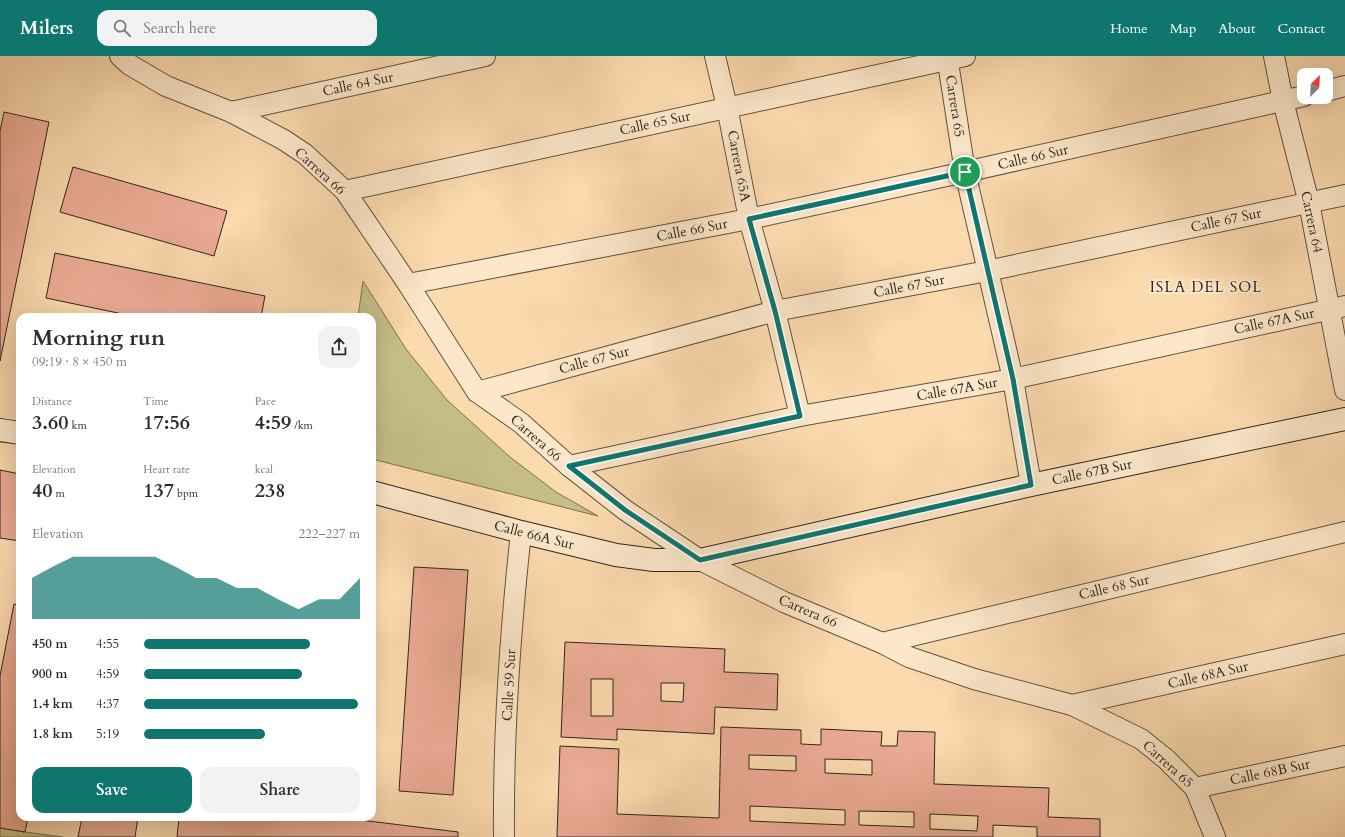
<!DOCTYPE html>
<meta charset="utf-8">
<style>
:root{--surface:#fff;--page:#f2f2f3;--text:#2b2b33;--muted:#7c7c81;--accent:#0f766e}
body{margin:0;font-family:Cardo,serif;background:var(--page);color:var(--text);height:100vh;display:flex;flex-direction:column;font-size:15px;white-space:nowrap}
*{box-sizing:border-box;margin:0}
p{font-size:13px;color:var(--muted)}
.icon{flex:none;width:22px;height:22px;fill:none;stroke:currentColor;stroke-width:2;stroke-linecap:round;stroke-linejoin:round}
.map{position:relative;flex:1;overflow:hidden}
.panel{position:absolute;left:16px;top:257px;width:360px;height:508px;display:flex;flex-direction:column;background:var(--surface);border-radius:12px;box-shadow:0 4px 16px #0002}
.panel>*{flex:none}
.needle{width:26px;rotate:24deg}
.fabs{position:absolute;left:1297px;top:12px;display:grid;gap:8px}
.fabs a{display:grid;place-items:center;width:36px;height:36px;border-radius:8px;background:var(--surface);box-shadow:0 4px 16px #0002;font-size:20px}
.pin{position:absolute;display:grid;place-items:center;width:34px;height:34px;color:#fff;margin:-17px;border:2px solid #fff;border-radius:50%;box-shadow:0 1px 4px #0007}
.round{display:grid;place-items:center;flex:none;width:42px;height:42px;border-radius:12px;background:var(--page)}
.headline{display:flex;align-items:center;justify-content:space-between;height:68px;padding:0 16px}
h1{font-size:22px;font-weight:700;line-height:30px}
.stats{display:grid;grid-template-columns:repeat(3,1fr);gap:6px;height:68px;padding:4px 16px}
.stats div{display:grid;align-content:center}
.stats b{font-size:20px;font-weight:700}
.stats small{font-size:11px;font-weight:400}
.stats p{font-size:11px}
.chart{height:112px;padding:8px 16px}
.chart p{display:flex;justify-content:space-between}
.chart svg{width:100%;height:72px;margin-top:4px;fill:var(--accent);opacity:.7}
.action{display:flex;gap:8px;margin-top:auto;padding:8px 16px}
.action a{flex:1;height:46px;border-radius:12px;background:var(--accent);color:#fff;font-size:16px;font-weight:700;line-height:46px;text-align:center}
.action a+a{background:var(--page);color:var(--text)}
ul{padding:0 16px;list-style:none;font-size:13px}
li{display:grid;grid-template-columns:64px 48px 1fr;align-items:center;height:30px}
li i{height:10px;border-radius:5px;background:var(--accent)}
header{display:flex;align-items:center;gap:24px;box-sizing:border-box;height:56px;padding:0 20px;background:var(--accent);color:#fff}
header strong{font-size:19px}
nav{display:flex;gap:22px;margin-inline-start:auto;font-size:14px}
.search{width:280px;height:36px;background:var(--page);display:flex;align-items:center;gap:10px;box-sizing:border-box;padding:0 14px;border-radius:12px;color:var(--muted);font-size:15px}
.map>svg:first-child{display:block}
.green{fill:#c4be86;stroke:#7a7252}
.building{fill:#ebab95;stroke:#30261e;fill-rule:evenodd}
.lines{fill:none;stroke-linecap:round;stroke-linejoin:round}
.street-casing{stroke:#635342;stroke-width:22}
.secondary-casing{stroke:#30261e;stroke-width:24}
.street{stroke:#fce7ca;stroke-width:20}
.secondary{stroke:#fce7ca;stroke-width:22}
.route-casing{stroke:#fff;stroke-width:8}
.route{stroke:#0f766e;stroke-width:5}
.labels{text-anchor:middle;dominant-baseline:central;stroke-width:4;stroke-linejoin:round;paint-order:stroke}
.street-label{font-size:14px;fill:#30261e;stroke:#fce7ca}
.neighbourhood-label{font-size:15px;letter-spacing:1px;fill:#30261e;stroke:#fce7ca}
</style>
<header>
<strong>Milers</strong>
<div class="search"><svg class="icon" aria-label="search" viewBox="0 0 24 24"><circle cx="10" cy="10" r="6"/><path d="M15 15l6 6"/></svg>Search here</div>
<nav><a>Home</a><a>Map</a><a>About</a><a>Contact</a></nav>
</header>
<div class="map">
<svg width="1345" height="781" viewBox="0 0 1345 781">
<rect width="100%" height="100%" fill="#fbdaae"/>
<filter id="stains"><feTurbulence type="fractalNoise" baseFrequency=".005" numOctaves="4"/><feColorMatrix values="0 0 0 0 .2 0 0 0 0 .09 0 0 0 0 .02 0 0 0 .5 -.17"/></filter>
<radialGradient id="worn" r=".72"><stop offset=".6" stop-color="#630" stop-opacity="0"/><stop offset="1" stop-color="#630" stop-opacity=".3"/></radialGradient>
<g class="green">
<path d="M363,225L406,293L447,344L510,401L556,436L598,460L372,403V261H358Z"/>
<path d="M0,772L25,776L63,781H0Z"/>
</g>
<g class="building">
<path d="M4,56L49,66L0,305V75Z"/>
<path d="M73,111L227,155L214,200L60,156Z"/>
<path d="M55,197L265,240L261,261H137L46,242Z"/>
<path d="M0,414L20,418V485L0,482Z"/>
<path d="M414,511L468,514L453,739L399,735Z"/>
<path d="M14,548L20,549V761H28L25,776L0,772V620Z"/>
<path d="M565,586L725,593L724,616L778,618L777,654L715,651L714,678L617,673V684L561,681ZM591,623H613V660H591ZM661,627H684L683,646L661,645Z"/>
<path d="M721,671L801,674V688L821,689V673L882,676L881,690H897L898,675L935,676L934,728L1049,732L1048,761L1100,763V781H1037V771L993,769V781H557L560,690L619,693L617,758L719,762ZM749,699L796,700V715L749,713ZM825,703L872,704V719L825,717ZM750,750L845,754V769L750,765ZM859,755L914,756V771L859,769ZM930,758L978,760L977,775L930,773Z"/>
<path d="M82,761H138L135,781H78Z"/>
<path d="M179,761H336L458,776V781H177Z"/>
</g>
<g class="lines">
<defs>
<g id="street">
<path d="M120,0L130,9L166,30L231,56L284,84L305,98L345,135L408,228L477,336L521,367L569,410L625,454L700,504L784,546L882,587L909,601L974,623L1072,649L1141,683L1166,703L1195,732L1215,781"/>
<path d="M715,0L727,51L749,163L775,255L800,360"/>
<path d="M947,0L965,116L1013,323L1031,429"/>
<path d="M1274,0L1283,45L1309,147L1345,334"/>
<path d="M1326,35L1345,30"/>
<path d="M231,56L485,0"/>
<path d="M345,135L965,0"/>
<path d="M408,228L749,163L965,116L1304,40"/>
<path d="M477,336L775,255L987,215L1345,139"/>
<path d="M569,410L800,360L1013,323L1345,250"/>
<path d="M882,587L1345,476"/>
<path d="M1072,649L1345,588"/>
<path d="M1195,732L1345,700"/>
<path d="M504,781C503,679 510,577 521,476"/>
</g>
<g id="secondary">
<path d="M0,374L20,377"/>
<path d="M372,436L521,476L616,499L654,504H700L1031,429L1345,363"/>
</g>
</defs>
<use href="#street" class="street-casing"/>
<use href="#secondary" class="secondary-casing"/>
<use href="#street" class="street"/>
<use href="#secondary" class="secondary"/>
</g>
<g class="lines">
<defs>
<path id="route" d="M965,116L1013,323L1031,429L700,504L625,454L569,410L800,360L775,255L749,163Z"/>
</defs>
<use href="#route" class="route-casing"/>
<use href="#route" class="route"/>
</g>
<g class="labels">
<g class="street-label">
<text transform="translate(358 28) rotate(-12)">Calle 64 Sur</text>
<text transform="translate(955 50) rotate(81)">Carrera 65</text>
<text transform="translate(655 67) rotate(-12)">Calle 65 Sur</text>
<text transform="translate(1033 101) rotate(-13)">Calle 66 Sur</text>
<text transform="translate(739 110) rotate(79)">Carrera 65A</text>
<text transform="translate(320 115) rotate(42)">Carrera 66</text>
<text transform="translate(1226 164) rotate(-12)">Calle 67 Sur</text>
<text transform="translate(1312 166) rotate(78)">Carrera 64</text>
<text transform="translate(692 174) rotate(-11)">Calle 66 Sur</text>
<text transform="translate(909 230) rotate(-11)">Calle 67 Sur</text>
<text transform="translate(1274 265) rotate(-12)">Calle 67A Sur</text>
<text transform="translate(594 304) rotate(-15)">Calle 67 Sur</text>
<text transform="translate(957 333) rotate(-10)">Calle 67A Sur</text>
<text transform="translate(536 382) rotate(41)">Carrera 66</text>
<text transform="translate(1092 416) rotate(-12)">Calle 67B Sur</text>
<text transform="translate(534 479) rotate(14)">Calle 66A Sur</text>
<text transform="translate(1114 531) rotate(-13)">Calle 68 Sur</text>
<text transform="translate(808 555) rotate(23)">Carrera 66</text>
<text transform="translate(1208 619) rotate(-13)">Calle 68A Sur</text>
<text transform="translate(509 629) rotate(-87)">Calle 59 Sur</text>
<text transform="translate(1168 708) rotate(42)">Carrera 65</text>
<text transform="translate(1270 716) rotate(-12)">Calle 68B Sur</text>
</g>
<g class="neighbourhood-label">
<text x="1206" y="231">ISLA DEL SOL</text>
</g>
</g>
<rect width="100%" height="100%" filter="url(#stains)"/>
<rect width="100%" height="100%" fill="url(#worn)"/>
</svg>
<div class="fabs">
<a><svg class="needle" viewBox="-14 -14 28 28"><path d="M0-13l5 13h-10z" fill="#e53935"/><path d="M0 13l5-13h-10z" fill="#7c7c81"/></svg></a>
</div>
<div class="pin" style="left:965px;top:116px;background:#1e9e55"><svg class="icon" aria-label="arrive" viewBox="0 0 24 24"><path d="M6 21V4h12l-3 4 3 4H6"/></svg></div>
<section class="panel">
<div class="headline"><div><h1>Morning run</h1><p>09:19 · 8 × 450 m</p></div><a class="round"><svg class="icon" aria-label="share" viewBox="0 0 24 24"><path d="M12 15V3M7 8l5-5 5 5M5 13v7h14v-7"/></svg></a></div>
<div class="stats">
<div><p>Distance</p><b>3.60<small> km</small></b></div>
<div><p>Time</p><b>17:56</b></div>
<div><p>Pace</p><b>4:59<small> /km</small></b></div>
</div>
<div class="stats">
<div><p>Elevation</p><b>40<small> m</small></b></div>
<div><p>Heart rate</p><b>137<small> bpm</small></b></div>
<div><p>kcal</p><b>238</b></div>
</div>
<div class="chart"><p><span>Elevation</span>222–227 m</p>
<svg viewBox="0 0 160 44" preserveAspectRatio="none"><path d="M0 44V19L10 12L20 6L30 6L40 6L50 6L60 6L70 12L80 19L90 19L100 25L110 25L120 32L130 38L140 32L150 32L160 19V44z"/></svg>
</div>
<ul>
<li><b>450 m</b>4:55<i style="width:77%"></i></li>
<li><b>900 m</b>4:59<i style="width:73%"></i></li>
<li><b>1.4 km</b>4:37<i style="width:99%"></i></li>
<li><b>1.8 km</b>5:19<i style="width:56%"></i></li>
</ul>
<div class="action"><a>Save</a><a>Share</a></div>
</section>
</div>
